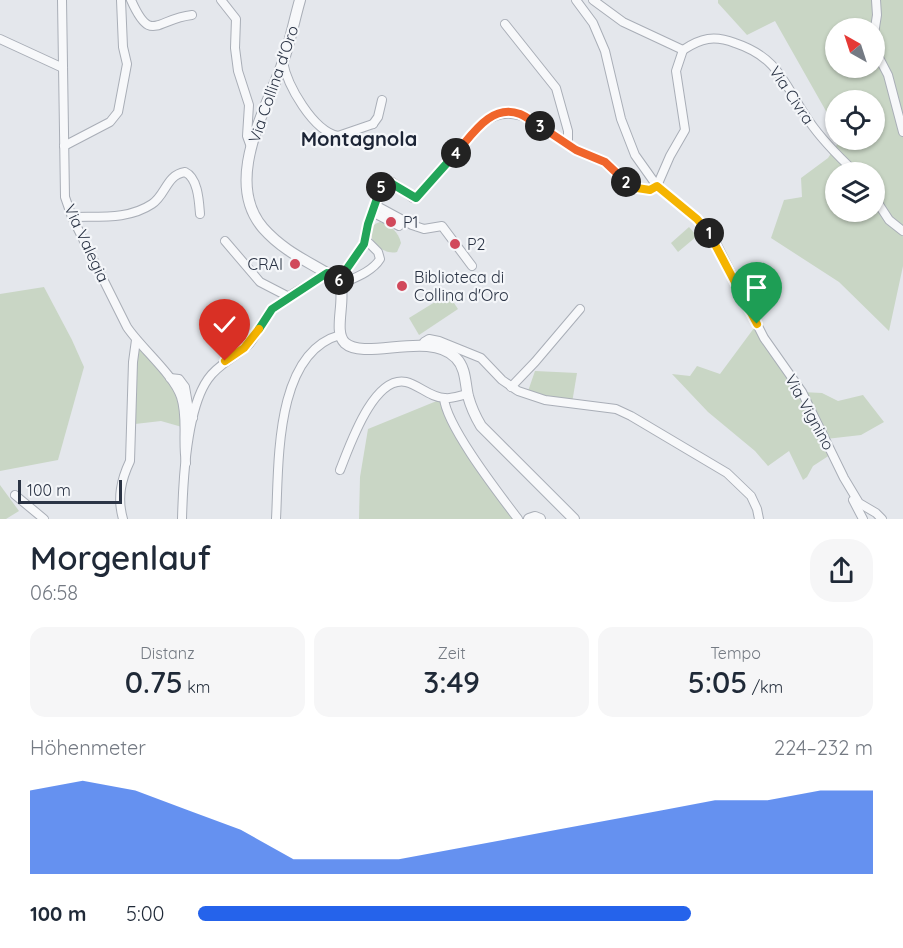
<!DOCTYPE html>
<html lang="de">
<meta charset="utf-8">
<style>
:root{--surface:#fff;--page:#f6f6f7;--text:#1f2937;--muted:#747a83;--accent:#2563eb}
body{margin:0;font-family:Quicksand,sans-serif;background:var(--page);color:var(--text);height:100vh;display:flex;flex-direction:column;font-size:22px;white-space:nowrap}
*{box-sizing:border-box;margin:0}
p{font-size:20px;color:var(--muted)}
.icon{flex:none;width:33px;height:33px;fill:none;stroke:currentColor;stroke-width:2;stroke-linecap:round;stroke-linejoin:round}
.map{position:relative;height:519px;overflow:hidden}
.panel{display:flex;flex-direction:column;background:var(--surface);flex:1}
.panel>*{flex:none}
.needle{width:39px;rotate:321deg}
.controls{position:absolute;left:825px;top:18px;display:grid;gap:12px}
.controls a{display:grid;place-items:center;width:60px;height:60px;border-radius:50%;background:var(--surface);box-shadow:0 2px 4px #0004;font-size:30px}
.scale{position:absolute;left:18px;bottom:15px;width:104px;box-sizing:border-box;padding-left:6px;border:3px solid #2b3445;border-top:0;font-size:16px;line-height:21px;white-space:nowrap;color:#2b3445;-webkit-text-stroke:4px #f4f6f9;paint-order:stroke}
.pin{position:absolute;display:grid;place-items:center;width:51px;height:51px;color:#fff;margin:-62px -26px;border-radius:50% 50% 50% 0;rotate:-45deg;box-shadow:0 0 6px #0007}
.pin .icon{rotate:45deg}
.km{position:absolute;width:30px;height:30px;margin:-15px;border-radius:50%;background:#222;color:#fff;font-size:16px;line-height:30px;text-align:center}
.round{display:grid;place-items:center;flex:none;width:63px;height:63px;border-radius:24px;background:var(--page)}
.overview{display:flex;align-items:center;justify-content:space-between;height:102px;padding:0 30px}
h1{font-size:33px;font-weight:600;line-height:45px}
.stats{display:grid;grid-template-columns:repeat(3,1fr);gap:9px;height:102px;padding:6px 30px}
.stats div{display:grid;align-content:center;border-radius:15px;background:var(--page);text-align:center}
.stats b{font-size:30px;font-weight:600}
.stats small{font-size:16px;font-weight:400}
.stats p{font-size:16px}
.chart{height:168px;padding:12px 30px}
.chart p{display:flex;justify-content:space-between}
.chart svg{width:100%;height:108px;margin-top:6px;fill:var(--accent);opacity:.7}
ul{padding:0 30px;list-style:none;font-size:20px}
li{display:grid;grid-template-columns:96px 72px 1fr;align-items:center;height:45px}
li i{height:15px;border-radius:8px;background:var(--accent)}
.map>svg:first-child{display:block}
.green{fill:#c9d6c5;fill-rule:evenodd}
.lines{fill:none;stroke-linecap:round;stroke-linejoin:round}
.minor-casing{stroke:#a9aeb7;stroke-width:10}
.tertiary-casing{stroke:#a9aeb7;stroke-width:12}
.minor{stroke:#f7f8fa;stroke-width:8}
.tertiary{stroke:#f7f8fa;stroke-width:10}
.split-1-casing{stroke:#fff;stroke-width:12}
.split-2-casing{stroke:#fff;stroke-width:12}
.split-3-casing{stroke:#fff;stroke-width:12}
.split-4-casing{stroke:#fff;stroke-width:12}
.split-5-casing{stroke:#fff;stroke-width:12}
.split-6-casing{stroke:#fff;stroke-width:12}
.split-7-casing{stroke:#fff;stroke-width:12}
.split-8-casing{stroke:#fff;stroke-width:12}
.split-1{stroke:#f5b400;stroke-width:8}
.split-2{stroke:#f5b400;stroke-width:8}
.split-3{stroke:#f0652b;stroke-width:8}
.split-4{stroke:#f0652b;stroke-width:8}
.split-5{stroke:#22a559;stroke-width:8}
.split-6{stroke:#22a559;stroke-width:8}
.split-7{stroke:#22a559;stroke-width:8}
.split-8{stroke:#f5b400;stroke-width:8}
.poi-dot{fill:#d1495b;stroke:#f4f6f9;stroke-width:2}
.labels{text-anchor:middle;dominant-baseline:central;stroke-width:4.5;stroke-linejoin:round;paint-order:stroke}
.street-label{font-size:16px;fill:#2b3445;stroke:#f4f6f9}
.poi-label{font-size:16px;fill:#2b3445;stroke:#f4f6f9;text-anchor:start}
.quarter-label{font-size:20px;font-weight:bold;fill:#1d2536;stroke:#f4f6f9}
</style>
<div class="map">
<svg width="903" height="519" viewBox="0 0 903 519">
<rect width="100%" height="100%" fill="#e4e7ec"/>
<g class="green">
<path d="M718,0H903V266L889,331L839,282L771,238L784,200L802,197L801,178L828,158L840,140H874V100H836L835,127L775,21L747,35L718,3ZM836,28H874V68H836ZM836,172H874V212H836Z"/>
<path d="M380,222C391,226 398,231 401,243L397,252C379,257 358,228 380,222Z"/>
<path d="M689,227L697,236L678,252L671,243Z"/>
<path d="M44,287L72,340L84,367L58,460L0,471V294Z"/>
<path d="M448,294L458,309L419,335L409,318Z"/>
<path d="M757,324L802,392L822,393L838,401L863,395L884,422L861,435L826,439L833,453L813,466L807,477L803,480L789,451L768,466L755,451L708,412L672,374L690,376L697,366L720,374Z"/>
<path d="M142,349L178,395L182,427L161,421L135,424L136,351Z"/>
<path d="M535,371L577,373L572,403L527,394Z"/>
<path d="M444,398L449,416L518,519H359L360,477L368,429Z"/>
<path d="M0,485L19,511L6,519H0Z"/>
</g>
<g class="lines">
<defs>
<g id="minor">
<path d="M62,0L65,197L72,217L127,327C141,348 174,375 181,397C188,418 182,441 186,463"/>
<path d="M131,0C151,45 156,19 192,15"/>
<path d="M221,0L236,19L235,48L238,71L249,105L247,136L251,147"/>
<path d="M576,0L593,23L605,51L621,119L635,155L657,186L697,219L712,235L764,338L802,392L844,478L859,503L876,513L882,519"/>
<path d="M593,0L623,22L683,50"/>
<path d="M505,24L556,88L568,131V144"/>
<path d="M874,34L877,15L876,0"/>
<path d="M0,39L63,68"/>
<path d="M874,48L888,75L903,132"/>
<path d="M683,50C701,38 714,35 735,43C780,58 784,85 809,121C822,140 838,156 855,172"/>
<path d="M283,62C287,85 313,131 338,136L373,124"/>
<path d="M373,124L378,117L382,100"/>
<path d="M64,146L110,122L118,112L127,64L123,47L121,0"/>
<path d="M657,186L670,156L685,130L676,71L683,50"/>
<path d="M874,197L889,220L903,231"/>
<path d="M375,205L412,225L424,229L442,226L472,266"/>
<path d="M372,212L399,226"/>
<path d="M72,217C99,216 128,220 152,204C166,195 166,175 185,172C198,178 199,201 200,214"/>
<path d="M225,241L260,282L289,297"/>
<path d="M364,244L368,224L383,184L392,182L413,198H416L483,123C517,96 547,134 577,150C587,156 598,157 607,164C625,177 625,186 650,190L657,186"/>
<path d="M338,280L364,244L369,243L378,252L380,259C372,272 354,278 341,284"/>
<path d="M424,346V342L429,339L439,341L481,358L502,380L518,391L545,400L616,409L631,416L727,473L751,496L757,509L759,519"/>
<path d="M170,378L179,379L185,387L190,416L193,418"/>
<path d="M511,387L535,362L580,309"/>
<path d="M444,398C446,426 500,495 518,519"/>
<path d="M340,470C349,448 373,375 406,382C419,385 431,398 445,398C452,399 461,395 468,394"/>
<path d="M15,495L44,519"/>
<path d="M853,500L863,519"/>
<path d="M123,519C117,498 121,480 130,461L133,362L136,340"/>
<path d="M182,519C183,481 186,410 208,379C219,363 237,357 250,343C258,333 261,321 270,312C286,295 308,286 327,273"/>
<path d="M276,519C279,465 274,353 340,335"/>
</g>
<g id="tertiary">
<path d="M300,0C294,21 290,42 283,62C266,110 223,181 263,228C285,253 312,263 338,280C348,297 332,331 345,343C365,361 430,330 456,358C466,368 465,383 468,396C471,407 475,416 481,426L574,519"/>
<path d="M529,519L535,517L540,519"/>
</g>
</defs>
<use href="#minor" class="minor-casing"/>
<use href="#tertiary" class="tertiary-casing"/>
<use href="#minor" class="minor"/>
<use href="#tertiary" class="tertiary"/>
</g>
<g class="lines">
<defs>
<path id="split-1" d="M709,233L757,324"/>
<path id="split-2" d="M626,182L637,188L650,190L657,186L697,219L709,233"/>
<path id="split-3" d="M540,126L576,150L605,162L626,182"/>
<path id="split-4" d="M456,153C472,135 491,103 520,114C527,117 533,122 540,126"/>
<path id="split-5" d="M381,187L383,184L389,182L416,198L456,153"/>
<path id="split-6" d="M339,280L364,244L368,224L381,187"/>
<path id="split-7" d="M259,329L272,309L327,273L339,280"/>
<path id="split-8" d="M225,361L244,348L259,329"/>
</defs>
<use href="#split-1" class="split-1-casing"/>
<use href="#split-2" class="split-2-casing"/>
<use href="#split-3" class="split-3-casing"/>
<use href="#split-4" class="split-4-casing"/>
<use href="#split-5" class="split-5-casing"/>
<use href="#split-6" class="split-6-casing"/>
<use href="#split-7" class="split-7-casing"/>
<use href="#split-8" class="split-8-casing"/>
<use href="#split-1" class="split-1"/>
<use href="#split-2" class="split-2"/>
<use href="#split-3" class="split-3"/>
<use href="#split-4" class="split-4"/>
<use href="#split-5" class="split-5"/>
<use href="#split-6" class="split-6"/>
<use href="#split-7" class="split-7"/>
<use href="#split-8" class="split-8"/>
</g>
<g class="poi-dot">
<circle cx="391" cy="222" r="6"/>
<circle cx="455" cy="244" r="6"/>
<circle cx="295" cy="264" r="6"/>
<circle cx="402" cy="286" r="6"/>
</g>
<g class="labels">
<g class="street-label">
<text transform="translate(273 84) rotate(-71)">Via Collina d'Oro</text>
<text transform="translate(792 95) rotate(56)">Via Civra</text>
<text transform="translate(87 243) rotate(65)">Via Valegia</text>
<text transform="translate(810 412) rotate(61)">Via Vignino</text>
</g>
<g class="poi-label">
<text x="403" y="222">P1</text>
<text x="467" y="244">P2</text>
<text x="283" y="264" text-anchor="end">CRAI</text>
<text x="414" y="277">Biblioteca di<tspan x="414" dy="18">Collina d'Oro</tspan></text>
</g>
<g class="quarter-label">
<text x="359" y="138">Montagnola</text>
</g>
</g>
</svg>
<div class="controls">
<a><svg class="needle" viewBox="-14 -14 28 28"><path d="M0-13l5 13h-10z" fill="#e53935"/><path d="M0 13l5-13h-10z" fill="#747a83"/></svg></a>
<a><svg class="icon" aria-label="locate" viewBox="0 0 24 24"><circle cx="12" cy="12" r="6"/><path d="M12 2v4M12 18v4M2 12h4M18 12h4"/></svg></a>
<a><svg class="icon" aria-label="layers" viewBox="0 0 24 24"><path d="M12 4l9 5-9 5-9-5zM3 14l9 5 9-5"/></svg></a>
</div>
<div class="scale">100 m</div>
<div class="pin" style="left:757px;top:324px;background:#1e9e55"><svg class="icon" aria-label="arrive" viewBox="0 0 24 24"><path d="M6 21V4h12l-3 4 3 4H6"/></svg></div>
<div class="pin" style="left:225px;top:361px;background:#d93025"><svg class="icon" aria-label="check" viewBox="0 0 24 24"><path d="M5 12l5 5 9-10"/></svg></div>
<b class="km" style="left:709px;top:233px">1</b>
<b class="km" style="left:626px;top:182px">2</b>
<b class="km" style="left:540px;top:126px">3</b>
<b class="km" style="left:456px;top:153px">4</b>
<b class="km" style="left:381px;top:187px">5</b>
<b class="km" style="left:339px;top:280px">6</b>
</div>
<section class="panel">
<div class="overview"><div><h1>Morgenlauf</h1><p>06:58</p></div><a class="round"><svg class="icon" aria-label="share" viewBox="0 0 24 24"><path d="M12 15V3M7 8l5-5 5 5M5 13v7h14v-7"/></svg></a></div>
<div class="stats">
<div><p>Distanz</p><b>0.75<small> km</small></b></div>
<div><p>Zeit</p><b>3:49</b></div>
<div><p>Tempo</p><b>5:05<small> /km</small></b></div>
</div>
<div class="chart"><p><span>Höhenmeter</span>224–232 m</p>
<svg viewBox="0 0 160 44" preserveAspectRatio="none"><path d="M0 44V10L10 6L20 10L30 18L40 26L50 38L60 38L70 38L80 34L90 30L100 26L110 22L120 18L130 14L140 14L150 10L160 10V44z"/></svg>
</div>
<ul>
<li><b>100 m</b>5:00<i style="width:73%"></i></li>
</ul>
</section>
